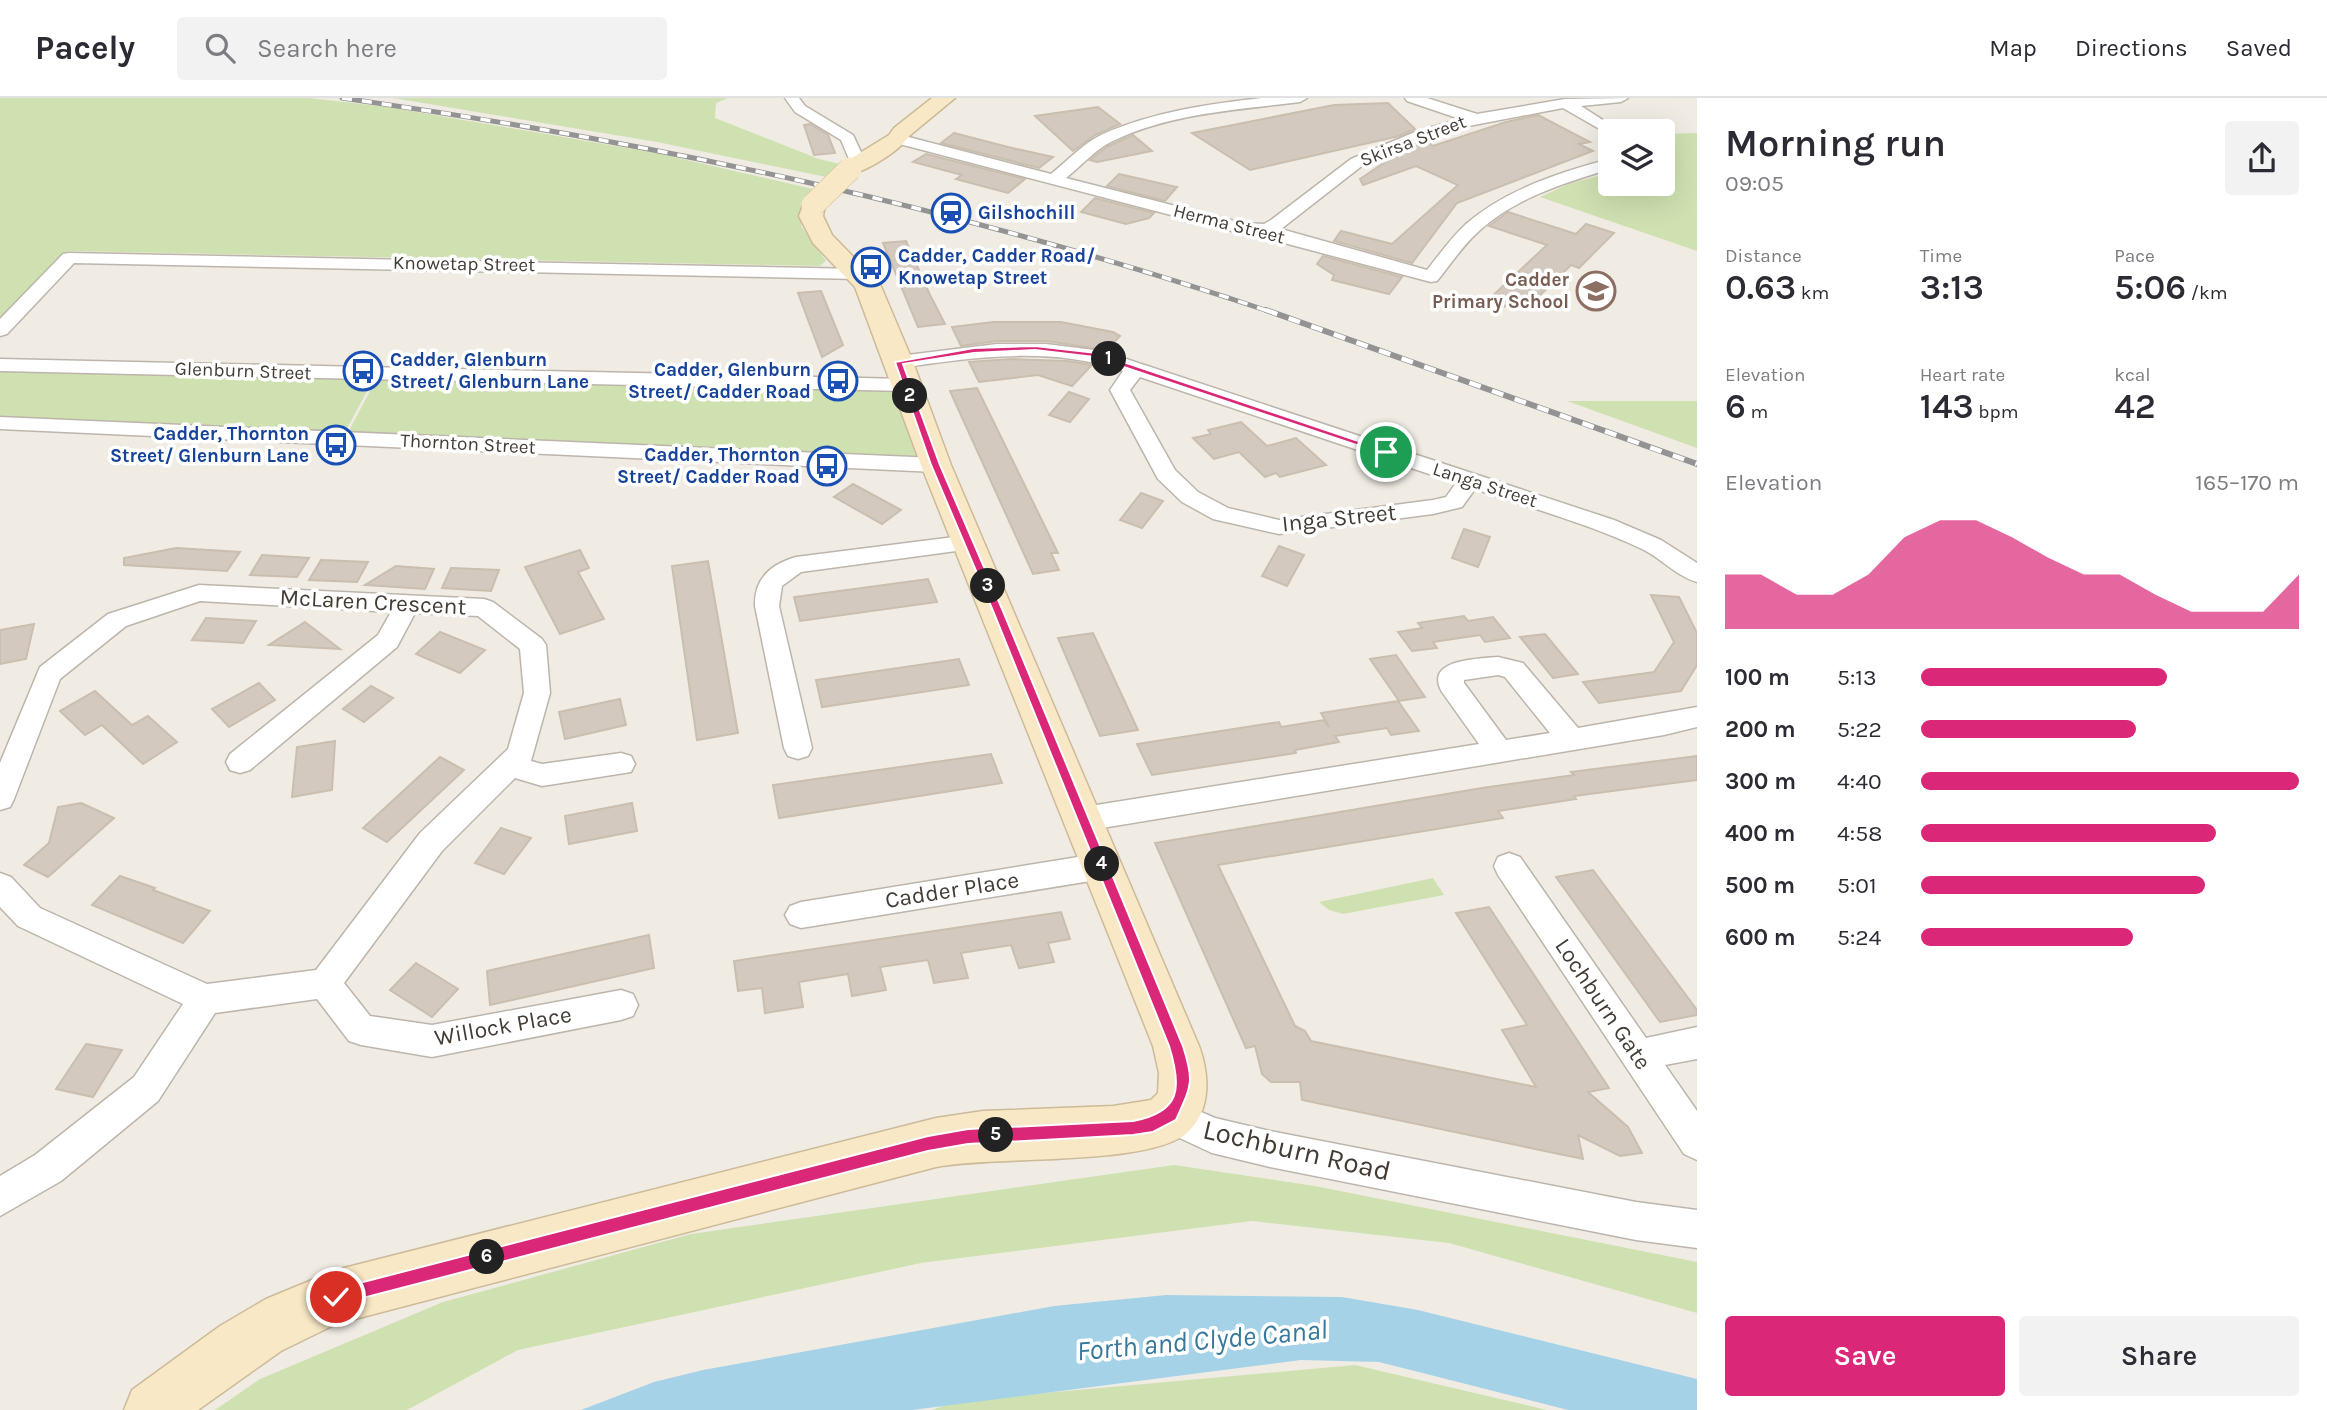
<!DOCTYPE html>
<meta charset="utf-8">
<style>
:root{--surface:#fff;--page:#f2f2f3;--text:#2b2b33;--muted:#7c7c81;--line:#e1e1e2;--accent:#db2777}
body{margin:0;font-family:Karla,sans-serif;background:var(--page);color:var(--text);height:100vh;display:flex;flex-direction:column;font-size:26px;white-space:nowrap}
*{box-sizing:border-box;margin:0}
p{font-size:23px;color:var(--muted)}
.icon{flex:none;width:38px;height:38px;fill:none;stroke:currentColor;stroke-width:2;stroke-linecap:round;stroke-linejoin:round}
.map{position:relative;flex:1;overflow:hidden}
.drawer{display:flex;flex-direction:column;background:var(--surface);width:630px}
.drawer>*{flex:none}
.fabs{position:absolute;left:1598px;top:21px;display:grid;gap:14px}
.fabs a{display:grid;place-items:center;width:77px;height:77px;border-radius:7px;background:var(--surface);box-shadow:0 7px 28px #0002;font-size:35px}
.pin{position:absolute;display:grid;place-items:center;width:60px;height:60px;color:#fff;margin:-30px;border:4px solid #fff;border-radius:50%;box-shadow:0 2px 7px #0007}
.km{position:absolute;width:35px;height:35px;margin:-18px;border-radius:50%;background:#222;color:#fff;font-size:19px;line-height:35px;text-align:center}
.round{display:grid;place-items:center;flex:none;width:74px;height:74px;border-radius:7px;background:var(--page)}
.overview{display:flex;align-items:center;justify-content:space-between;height:119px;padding:0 28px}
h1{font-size:38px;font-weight:600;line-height:52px}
.metrics{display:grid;grid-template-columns:repeat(3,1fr);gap:10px;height:119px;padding:7px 28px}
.metrics div{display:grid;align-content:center}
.metrics b{font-size:35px;font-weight:600}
.metrics small{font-size:19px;font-weight:400}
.metrics p{font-size:19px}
.chart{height:196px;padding:14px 28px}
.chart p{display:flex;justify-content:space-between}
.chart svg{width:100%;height:126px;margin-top:7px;fill:var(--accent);opacity:.7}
.action{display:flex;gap:14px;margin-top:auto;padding:14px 28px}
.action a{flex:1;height:80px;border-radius:7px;background:var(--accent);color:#fff;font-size:28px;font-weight:600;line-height:80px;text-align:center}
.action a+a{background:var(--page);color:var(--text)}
ul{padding:0 28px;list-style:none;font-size:23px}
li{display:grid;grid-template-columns:112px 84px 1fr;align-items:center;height:52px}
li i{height:18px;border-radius:9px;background:var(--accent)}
header{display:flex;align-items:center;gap:42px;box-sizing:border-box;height:98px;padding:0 35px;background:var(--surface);border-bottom:2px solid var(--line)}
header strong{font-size:33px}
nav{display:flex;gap:38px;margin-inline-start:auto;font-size:24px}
.search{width:490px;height:63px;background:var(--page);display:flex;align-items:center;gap:18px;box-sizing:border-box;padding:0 24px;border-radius:7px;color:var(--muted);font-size:26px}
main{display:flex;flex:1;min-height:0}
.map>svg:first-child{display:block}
.green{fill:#cfe1b1}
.water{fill:#a6d2e8}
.building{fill:#d3c9be;stroke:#cabeaf;stroke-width:2}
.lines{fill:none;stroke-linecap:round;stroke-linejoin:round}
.street-casing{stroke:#bdb5ab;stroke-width:3}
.secondary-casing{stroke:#ccba98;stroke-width:3}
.street{fill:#fff;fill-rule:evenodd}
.secondary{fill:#f8e8c6;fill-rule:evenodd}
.rail-far1-casing{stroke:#939393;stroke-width:5}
.rail-casing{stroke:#939393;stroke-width:6}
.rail-far1{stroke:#fff;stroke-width:3.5;stroke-dasharray:10;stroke-linecap:butt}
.rail{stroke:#fff;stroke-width:4.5;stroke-dasharray:12;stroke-linecap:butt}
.secondary-bridge-casing{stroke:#ccba98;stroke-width:24;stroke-linecap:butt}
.secondary-bridge{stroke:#f8e8c6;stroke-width:23}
.route{fill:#db2777;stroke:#fff;stroke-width:2}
.labels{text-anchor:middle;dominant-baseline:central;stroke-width:7;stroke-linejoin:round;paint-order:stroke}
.far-street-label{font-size:19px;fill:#423c35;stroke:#fff}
.far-transit-label{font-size:19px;font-weight:bold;fill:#164399;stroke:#fff;text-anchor:start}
.far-education-label{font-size:19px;font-weight:bold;fill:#785e54;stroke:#fff;text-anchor:end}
.street-label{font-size:23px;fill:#423c35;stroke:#fff}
.near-street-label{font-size:28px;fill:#423c35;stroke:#fff}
.near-water-label{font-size:28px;font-style:italic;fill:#38799b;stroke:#fff}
</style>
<header>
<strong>Pacely</strong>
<div class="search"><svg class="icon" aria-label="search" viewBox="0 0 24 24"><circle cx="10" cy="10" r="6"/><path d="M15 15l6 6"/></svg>Search here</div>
<nav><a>Map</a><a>Directions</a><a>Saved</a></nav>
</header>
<main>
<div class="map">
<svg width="1697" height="1312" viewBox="0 0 1697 1312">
<rect width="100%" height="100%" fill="#f0ece4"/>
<g class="green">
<path d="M0,0H309L388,9L656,55L813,91L803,109L801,128L826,163L819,168L68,153L0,223Z"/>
<path d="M393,0H728L716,5L715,20L819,61L840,66L826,79L657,44Z"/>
<path d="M1697,35V153L1540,99L1571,85L1610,75V86H1662L1663,36Z"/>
<path d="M0,269L375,278L342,340L0,323Z"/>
<path d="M378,278L902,288L931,364L345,340Z"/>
<path d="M1567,303H1697V350Z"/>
<path d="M1433,780L1444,797L1343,816L1329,812L1319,804Z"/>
<path d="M1174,1067L1315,1088L1697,1164V1215L1449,1145L1252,1123L921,1165L518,1252L407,1312H215L260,1281L443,1204L691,1136Z"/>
<path d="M1355,1267L1547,1312H932L956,1303Z"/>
</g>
<path class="water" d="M1166,1197L1342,1199L1418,1212L1697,1281V1312H1568L1379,1264L1301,1262L912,1312H581L654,1284L703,1272L1054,1208Z"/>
<g class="building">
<path d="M1388,5L1415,31L1399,38L1250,72L1192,35L1334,7Z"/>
<path d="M1098,9L1120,26L1095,37L1073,53L1035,18Z"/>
<path d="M1538,17L1590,44L1579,46L1593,53L1457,105L1412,165L1334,143L1341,133L1392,146L1458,87L1416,68L1363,87L1360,81L1400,54L1428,44L1433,48L1506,24Z"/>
<path d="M810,26L828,37L835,55L814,57L804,27Z"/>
<path d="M954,35L1008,49L1053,59L1039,70L941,45Z"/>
<path d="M1133,37L1152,53L1097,64L1090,62L1108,48Z"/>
<path d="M926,56L1025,81L1008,95L956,81L962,77L913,64Z"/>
<path d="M1119,76L1177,89L1165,103L1107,88Z"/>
<path d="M1095,100L1154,115L1149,120L1126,126L1081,114Z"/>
<path d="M1508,114L1576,136L1586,126L1614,135L1579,170L1571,167L1532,205L1477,212L1547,147L1489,128Z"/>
<path d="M906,143L930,197L945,226L918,229L883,145Z"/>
<path d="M1323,158L1402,179L1389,196L1332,182L1334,177L1317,166Z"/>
<path d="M821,193L843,247L822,259L798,195Z"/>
<path d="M993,224H1061L1113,234L1120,238L1107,252L1046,243H997L961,248L952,229Z"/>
<path d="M1012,261L1068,263L1092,267L1072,288L1038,277L979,284L969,264Z"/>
<path d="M977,290L1058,455H1051L1059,472L1033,476L950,293Z"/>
<path d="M1069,294L1089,301L1070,324L1049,317Z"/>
<path d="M1241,324L1267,348L1296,340L1326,367L1280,379L1276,375L1265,379L1239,354L1214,361L1193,340L1211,336L1208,332Z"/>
<path d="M853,386L901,412L882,426L834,399Z"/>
<path d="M1141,395L1163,403L1142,430L1120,422Z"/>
<path d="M1464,431L1490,439L1478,469L1452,460Z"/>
<path d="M1279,448L1304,457L1287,488L1262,478Z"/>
<path d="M176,450L240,454L227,473L124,467V460Z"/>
<path d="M580,452L589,470L578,474L604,521L560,536L525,469Z"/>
<path d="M262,457L309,460L297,479L250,477Z"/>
<path d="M321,462L368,464L357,484L309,482Z"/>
<path d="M708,463L738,635L697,642L672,468Z"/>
<path d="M396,468L434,471L425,491L365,487Z"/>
<path d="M451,470L499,472L491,493L442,490Z"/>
<path d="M928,481L937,504L800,523L794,499Z"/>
<path d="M1651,497L1679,499L1697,535V567L1681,593L1599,605L1583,584L1654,574L1674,544Z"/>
<path d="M1464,518L1468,523L1493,519L1510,540L1485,544L1480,537L1433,544L1437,550L1412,553L1398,534L1422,530L1418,525Z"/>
<path d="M206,520L256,523L243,545L192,542Z"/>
<path d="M305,524L340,551L269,547Z"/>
<path d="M34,526L26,561L0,566V532Z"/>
<path d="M440,534L485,552L460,575L416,556Z"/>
<path d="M1093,535L1138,632L1100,638L1058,540Z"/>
<path d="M1545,536L1578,576L1553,580L1520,539Z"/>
<path d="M1396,557L1425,599L1399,603L1370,561Z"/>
<path d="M959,561L969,587L822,609L816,582Z"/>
<path d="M259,585L275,602L229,629L212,611Z"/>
<path d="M371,588L393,600L364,624L343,611Z"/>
<path d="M95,593L132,627L148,618L177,644L143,666L102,627L85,637L60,613Z"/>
<path d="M620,601L626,627L565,641L559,614Z"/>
<path d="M1398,603L1419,633L1391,637L1387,630L1335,638L1339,644L1295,652L1296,655L1152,677L1137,646L1279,624L1281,629L1324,622L1329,629L1321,615Z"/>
<path d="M335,643L332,692L292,699L297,649Z"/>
<path d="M991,656L1002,685L779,720L773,687Z"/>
<path d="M1697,658V682L1574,698L1576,701L1498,713L1503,720L1218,767L1295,928L1305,933L1311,943L1536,989L1502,932L1527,927L1456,815L1489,809L1609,990L1588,994L1628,1029L1642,1055L1620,1058L1578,1037L1583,1061L1302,1002L1300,984H1271L1262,976L1255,948L1246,950L1155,745L1482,690L1574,677L1571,674Z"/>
<path d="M440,659L464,672L387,744L363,730Z"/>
<path d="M81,705L114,720L48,779L24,767L49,745L58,709Z"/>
<path d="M632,705L637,733L569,746L565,718Z"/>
<path d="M501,730L531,740L504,776L475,765Z"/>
<path d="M1593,772L1697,912V917L1660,924L1556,779Z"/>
<path d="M120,778L155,790L153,792L210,813L183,845L92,807Z"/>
<path d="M1061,814L1070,841L1048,845L1054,864L1019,870L1011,847L961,855L968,880L934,885L928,862L880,869L886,892L852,898L848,876L799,884L803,909L765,915L762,890L738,893L734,863Z"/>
<path d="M649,837L654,870L490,907L487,873Z"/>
<path d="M416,865L458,891L432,919L390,892Z"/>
<path d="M86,946L122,952L93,999L56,991Z"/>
</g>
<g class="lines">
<defs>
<g id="street">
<path d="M785,0H799L805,8L853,37L866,65L864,68H852L841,42L795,14Z"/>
<path d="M1262,0H1307L1300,4C1238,12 1171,15 1113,43C1097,50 1081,68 1066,80L1242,125L1264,126L1271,122L1351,61L1415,34L1460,21L1407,3L1405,0H1427L1477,16L1565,1L1628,0L1621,4L1581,8L1620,33H1610V37L1563,10L1458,30L1394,53L1363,67L1281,131L1427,172C1439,157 1451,140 1466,126C1505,92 1560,74 1610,61V71C1564,85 1515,100 1479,133C1463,147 1451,166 1437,183L1431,184L1284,145L1263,136L1236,134L892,44L889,41L897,36L1051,76C1067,63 1085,44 1103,36C1153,14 1208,6 1262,0Z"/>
<path d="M69,155L859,171L868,176L859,181L74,165L7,236L0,238V221L63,156Z"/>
<path d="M997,246H1046L1102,253L1614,422L1661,442L1697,465V484C1676,478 1661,460 1642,451C1589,426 1531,410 1475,391L1462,409L1433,416L1279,436L1213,421L1182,404L1158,381L1110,292L1123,273C1050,248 975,259 899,270L892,268L889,264L892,260L899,258ZM1140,279L1456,385L1446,399L1433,402L1279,422L1228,410L1198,394L1175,372L1130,292Z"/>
<path d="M0,261L906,281L913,283L916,287L913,291L906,293L0,273Z"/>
<path d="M0,319L936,360L944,362L947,367L944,372L936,374L0,331Z"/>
<path d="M970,437L978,440L982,445L978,450L801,474L782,488L779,508L812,650L808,658L798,661L788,658L784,650L755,508C754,481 771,466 796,459Z"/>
<path d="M199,487L484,501L493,504L542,541L546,547L550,595L531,663L542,666L621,655L631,658L635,666L631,674L542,688L515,680L442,753L344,885L370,918L432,927L621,892L633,896L638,907L633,918L621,922L432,959L361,947L349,943L317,901L215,915L158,1003L61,1083L0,1118V1078L35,1057L134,979L183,906L18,828L0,809V775L11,779L40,810L207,886L316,872L420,735L508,651L524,595L520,551L478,518L415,515L397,549L250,672L240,675L230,672L226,664L230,656L378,537L391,514L200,503L126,528L60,581L14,701L10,709L0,712V665L40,569L108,516Z"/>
<path d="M1498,559L1523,565L1578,630L1697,609V629L1664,637L1084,733L1074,729L1069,721L1074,713L1084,709L1479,646L1442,594C1423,561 1478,561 1498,559ZM1498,577L1505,579L1550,635L1506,642L1464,585V582Z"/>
<path d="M1103,755L1114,759L1118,768L1114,777L1103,781L801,830L790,826L785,817L790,808L801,804Z"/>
<path d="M1509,755L1520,759L1646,940L1697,929V961L1665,967L1697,1013V1062L1684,1056L1498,777L1494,768L1498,759Z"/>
<path d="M1171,1001L1215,1020L1270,1033L1636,1104L1697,1112V1150L1636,1142L1270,1069L1212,1055L1158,1030L1153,1018L1158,1006Z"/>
</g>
<g id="secondary">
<path d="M932,0H955L909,38C901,52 859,80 842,76L839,71L842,66L889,37L894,30Z"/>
<path d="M813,100L821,102L825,107L823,118L832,137L880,186L913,264L951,367L1199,948C1209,975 1212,1011 1188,1034C1150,1069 994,1057 936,1069L336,1226L281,1253L198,1312H124L132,1292L220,1228L266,1201L336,1172L936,1020L983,1013L1113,1008L1151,1002L1158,995L1159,975L1153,948L921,367L855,189L813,145L799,118L805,102Z"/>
</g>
</defs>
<use href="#street" class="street-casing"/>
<use href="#secondary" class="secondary-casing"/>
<use href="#street" class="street"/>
<use href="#secondary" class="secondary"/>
<defs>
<path id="rail-far1" d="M342,0C661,45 965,111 1271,214"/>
<path id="rail" d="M1266,212L1697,366"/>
</defs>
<use href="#rail-far1" class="rail-far1-casing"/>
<use href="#rail" class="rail-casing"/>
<use href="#rail-far1" class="rail-far1"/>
<use href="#rail" class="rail"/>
<defs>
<path id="secondary-bridge" d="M813,107L850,71"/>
</defs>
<use href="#secondary-bridge" class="secondary-bridge-casing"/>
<use href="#secondary-bridge" class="secondary-bridge"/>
</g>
<path class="route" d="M1035,248L1097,255L1391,354L1383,356L1094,259L1035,252L974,255L903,266L940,367L1003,513L1183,948C1195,985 1191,988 1176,1022L1153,1034L1133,1037L968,1046L928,1053L336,1207L330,1205L328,1199L330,1194L336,1191L928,1038L968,1031L1133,1023C1181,1014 1182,990 1169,948L993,513L931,367L895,264L974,250Z"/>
<defs>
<symbol id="station-ring" viewBox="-11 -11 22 22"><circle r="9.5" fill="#fff" stroke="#1a4fb4" stroke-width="1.5"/><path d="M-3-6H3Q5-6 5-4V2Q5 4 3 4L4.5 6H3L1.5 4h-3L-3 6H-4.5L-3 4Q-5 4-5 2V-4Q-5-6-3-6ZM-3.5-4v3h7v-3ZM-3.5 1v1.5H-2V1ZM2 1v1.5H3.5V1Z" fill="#1a4fb4"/></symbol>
<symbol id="bus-ring" viewBox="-11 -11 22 22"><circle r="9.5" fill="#fff" stroke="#1a4fb4" stroke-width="1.5"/><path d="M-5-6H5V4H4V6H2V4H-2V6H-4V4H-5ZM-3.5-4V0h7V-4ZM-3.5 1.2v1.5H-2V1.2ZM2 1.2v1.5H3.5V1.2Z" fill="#1a4fb4"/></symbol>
<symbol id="school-ring" viewBox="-11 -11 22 22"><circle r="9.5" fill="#fff" stroke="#8d6e63" stroke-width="1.5"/><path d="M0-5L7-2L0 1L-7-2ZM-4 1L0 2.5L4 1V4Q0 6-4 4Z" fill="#8d6e63"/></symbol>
</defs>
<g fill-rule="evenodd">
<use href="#station-ring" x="929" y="93" width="44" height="44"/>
<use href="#bus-ring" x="849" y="147" width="44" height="44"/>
<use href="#school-ring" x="1574" y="171" width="44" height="44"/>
<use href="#bus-ring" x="341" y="251" width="44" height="44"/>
<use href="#bus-ring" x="816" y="261" width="44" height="44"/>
<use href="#bus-ring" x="314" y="325" width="44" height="44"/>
<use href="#bus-ring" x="805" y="346" width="44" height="44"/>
</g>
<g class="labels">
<g class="far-street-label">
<text transform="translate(1413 43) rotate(-21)">Skirsa Street</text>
<text transform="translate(1229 126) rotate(14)">Herma Street</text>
<text transform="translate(464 166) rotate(1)">Knowetap Street</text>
<text transform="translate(243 273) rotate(2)">Glenburn Street</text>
<text transform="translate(468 346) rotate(3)">Thornton Street</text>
<text transform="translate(1485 387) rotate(18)">Langa Street</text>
</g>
<g class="far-transit-label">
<text x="978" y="115">Gilshochill</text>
<text x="898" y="158">Cadder, Cadder Road/<tspan x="898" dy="22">Knowetap Street</tspan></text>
<text x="390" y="262">Cadder, Glenburn<tspan x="390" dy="22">Street/ Glenburn Lane</tspan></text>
<text x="811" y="272" text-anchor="end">Cadder, Glenburn<tspan x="811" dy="22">Street/ Cadder Road</tspan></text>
<text x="309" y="336" text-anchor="end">Cadder, Thornton<tspan x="309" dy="22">Street/ Glenburn Lane</tspan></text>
<text x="800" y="357" text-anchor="end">Cadder, Thornton<tspan x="800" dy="22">Street/ Cadder Road</tspan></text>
</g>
<g class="far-education-label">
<text x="1569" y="182">Cadder<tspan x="1569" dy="22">Primary School</tspan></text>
</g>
<g class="street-label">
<text transform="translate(1339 420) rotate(-6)">Inga Street</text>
<text transform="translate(373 504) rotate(3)">McLaren Crescent</text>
<text transform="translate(952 792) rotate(-9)">Cadder Place</text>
<text transform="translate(1603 906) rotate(56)">Lochburn Gate</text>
<text transform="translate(503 928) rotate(-10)">Willock Place</text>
</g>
<g class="near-street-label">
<text transform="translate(1297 1052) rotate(13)">Lochburn Road</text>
</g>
<g class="near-water-label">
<text transform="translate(1202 1242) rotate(-5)">Forth and Clyde Canal</text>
</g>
</g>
</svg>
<div class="fabs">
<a><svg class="icon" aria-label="layers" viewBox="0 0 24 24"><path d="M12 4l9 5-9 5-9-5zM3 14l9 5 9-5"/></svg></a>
</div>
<div class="pin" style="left:1386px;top:354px;background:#1e9e55"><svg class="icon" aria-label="arrive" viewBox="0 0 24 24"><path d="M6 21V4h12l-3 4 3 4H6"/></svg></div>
<div class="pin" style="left:336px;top:1199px;background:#d93025"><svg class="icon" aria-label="check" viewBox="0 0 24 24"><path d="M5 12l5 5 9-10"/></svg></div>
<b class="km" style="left:1109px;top:261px">1</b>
<b class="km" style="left:910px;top:298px">2</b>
<b class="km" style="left:988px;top:488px">3</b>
<b class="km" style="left:1102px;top:766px">4</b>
<b class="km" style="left:996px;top:1037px">5</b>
<b class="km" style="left:487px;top:1159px">6</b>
</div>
<section class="drawer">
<div class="overview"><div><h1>Morning run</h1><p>09:05</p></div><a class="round"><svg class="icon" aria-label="share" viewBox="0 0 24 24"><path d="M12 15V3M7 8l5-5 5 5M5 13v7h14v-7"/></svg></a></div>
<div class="metrics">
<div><p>Distance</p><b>0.63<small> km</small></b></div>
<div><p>Time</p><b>3:13</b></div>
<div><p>Pace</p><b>5:06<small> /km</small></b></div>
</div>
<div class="metrics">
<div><p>Elevation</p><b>6<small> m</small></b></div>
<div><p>Heart rate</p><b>143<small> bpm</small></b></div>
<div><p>kcal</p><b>42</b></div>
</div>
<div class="chart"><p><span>Elevation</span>165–170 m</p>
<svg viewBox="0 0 160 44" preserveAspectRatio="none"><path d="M0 44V25L10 25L20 32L30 32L40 25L50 12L60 6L70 6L80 12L90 19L100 25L110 25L120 32L130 38L140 38L150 38L160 25V44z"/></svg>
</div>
<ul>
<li><b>100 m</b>5:13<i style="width:65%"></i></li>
<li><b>200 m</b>5:22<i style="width:57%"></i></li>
<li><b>300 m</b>4:40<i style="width:100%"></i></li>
<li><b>400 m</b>4:58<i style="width:78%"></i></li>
<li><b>500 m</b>5:01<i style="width:75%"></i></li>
<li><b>600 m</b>5:24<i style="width:56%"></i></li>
</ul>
<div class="action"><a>Save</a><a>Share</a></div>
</section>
</main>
